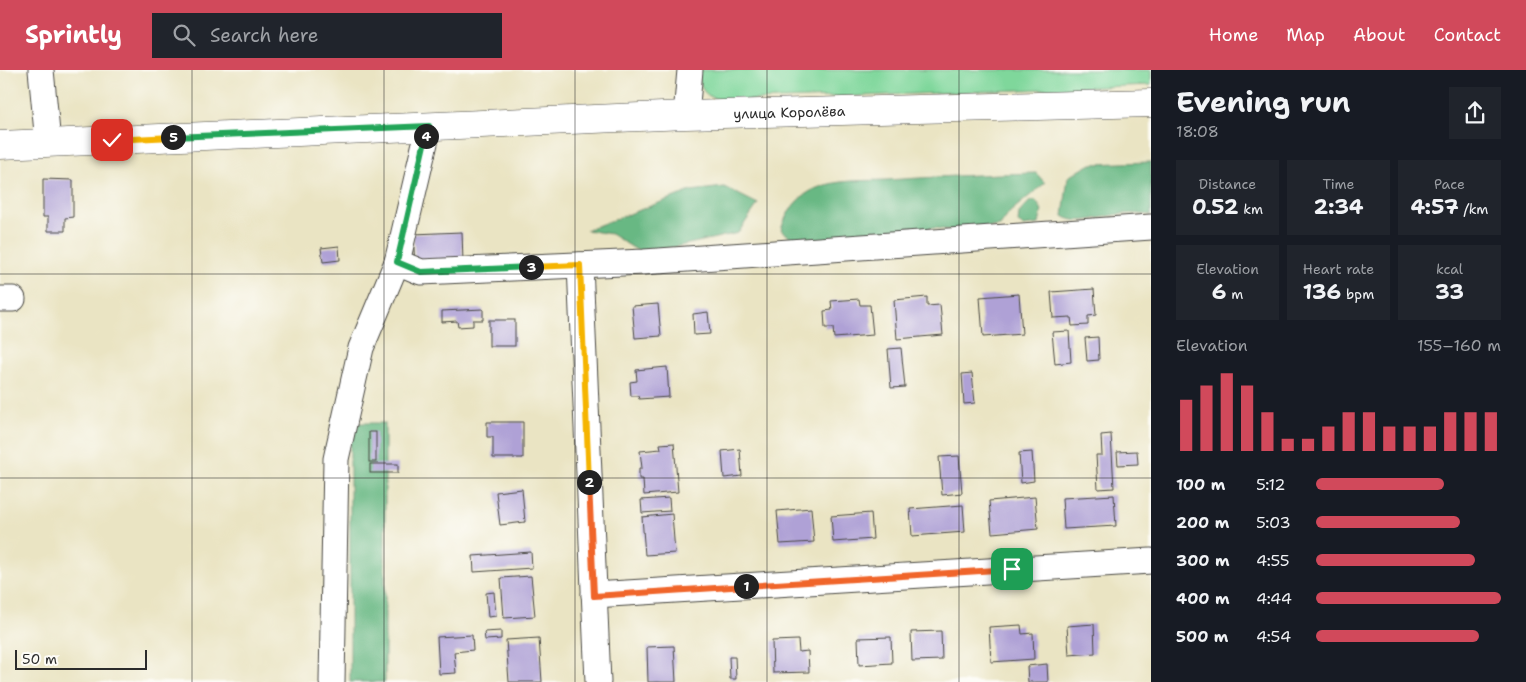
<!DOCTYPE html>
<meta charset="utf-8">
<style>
:root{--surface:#171b24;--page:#20242c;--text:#f1f3f6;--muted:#9ea1a6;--accent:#d1495b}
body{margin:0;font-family:"Shantell Sans",sans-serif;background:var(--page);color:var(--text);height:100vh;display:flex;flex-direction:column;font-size:19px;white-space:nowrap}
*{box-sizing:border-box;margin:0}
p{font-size:16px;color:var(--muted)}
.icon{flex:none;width:28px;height:28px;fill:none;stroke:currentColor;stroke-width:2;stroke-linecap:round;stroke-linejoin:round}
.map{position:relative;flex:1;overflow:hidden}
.drawer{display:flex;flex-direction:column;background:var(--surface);width:375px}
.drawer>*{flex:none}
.scale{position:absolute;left:15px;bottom:12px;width:132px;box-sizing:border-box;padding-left:5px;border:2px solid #2b2b2b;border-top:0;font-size:14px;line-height:18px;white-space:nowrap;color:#2b2b2b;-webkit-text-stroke:4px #fdfcf7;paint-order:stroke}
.pin{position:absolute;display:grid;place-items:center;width:42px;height:42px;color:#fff;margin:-21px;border-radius:10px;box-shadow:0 2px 8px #0006}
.km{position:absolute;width:25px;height:25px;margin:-12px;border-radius:50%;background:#222;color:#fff;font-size:14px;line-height:25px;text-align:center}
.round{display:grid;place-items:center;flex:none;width:52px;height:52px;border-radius:0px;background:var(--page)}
.headline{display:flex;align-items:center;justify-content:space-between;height:85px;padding:0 25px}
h1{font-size:28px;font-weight:700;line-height:38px}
.metrics{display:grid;grid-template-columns:repeat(3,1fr);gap:8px;height:85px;padding:5px 25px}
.metrics div{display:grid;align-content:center;border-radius:0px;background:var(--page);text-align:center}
.metrics b{font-size:21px;font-weight:700}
.metrics small{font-size:14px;font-weight:400}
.metrics p{font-size:14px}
.chart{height:140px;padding:10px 25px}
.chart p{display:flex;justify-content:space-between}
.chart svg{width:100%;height:90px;margin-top:5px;stroke:var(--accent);stroke-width:6}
ul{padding:0 25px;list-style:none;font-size:16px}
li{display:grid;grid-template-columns:80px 60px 1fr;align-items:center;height:38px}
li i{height:12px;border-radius:6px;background:var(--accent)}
header{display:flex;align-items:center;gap:30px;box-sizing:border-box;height:70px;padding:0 25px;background:var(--accent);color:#fff}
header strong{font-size:24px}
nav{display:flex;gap:28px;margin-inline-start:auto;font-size:18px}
.search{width:350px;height:45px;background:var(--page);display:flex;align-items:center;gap:12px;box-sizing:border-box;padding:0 18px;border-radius:0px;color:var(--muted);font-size:19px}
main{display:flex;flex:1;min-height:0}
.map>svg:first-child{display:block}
.green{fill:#7fd79b;stroke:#558163}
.forest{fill:#67b883;stroke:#497257}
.building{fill:#afa1d6}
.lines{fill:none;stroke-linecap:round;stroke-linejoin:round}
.minor-casing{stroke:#484742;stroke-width:27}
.major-casing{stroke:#484742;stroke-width:29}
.minor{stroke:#fff;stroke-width:25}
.major{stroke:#fff;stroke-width:28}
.split-1-casing{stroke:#fff;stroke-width:10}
.split-2-casing{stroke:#fff;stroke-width:10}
.split-3-casing{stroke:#fff;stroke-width:10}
.split-4-casing{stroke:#fff;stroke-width:10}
.split-5-casing{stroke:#fff;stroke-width:10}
.split-6-casing{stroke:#fff;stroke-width:10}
.split-1{stroke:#f0652b;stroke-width:6}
.split-2{stroke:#f0652b;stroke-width:6}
.split-3{stroke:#f5b400;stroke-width:6}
.split-4{stroke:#22a559;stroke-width:6}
.split-5{stroke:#22a559;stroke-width:6}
.split-6{stroke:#f5b400;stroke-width:6}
.grid{fill:none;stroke:#2b2b2b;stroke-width:1;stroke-opacity:0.55}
.labels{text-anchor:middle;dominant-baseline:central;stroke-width:5;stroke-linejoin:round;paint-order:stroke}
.street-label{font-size:14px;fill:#2b2b2b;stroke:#fdfcf7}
</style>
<header>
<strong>Sprintly</strong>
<div class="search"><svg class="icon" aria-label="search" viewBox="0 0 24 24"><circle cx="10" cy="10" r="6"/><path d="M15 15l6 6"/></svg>Search here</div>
<nav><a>Home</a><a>Map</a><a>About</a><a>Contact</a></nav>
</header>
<main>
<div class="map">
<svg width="1151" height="612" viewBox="0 0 1151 612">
<rect width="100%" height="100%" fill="#fdfcf7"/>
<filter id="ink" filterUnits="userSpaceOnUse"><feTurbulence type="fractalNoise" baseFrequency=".02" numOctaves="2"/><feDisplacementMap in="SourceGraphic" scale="10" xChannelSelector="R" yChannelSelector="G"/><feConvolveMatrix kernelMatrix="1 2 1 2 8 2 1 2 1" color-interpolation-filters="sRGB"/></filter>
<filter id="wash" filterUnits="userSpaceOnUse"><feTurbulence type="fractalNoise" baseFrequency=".0096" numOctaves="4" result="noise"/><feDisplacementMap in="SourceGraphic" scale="20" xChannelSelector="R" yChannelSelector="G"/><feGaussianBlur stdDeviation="1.12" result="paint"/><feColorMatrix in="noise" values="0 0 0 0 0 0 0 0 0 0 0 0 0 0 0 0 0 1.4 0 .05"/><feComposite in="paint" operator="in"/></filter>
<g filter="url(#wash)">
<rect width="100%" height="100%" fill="#eae4c3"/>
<path class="green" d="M698,0H1151V15L728,31C706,28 700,23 698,0Z"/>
<g class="forest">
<path d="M1151,92V145C1142,144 1133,143 1123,144C1103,145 1080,157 1063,146L1068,107L1091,94Z"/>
<path d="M1036,103L1045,113L1010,142L1000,156L958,161L934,158L905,161L821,173L793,169L781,160C787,140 798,126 817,118C838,109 864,111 886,110C936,107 985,104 1036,103Z"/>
<path d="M724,117L758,134L738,163L643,184L611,164L586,160L691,121Z"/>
<path d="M1030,131H1036L1042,140L1039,154L1023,156L1018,153L1019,143Z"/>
<rect x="350" y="353" width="35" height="259"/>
</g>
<g id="blocks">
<g class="building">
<path d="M43,109L73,110V147L65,148V161H48V147H43Z"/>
<path d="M462,162L463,192L415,194L413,164Z"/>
<path d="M339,176L340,190L323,192L321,178Z"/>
<path d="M1094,219L1096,245L1088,246V255L1072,256L1071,247L1053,248L1051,222Z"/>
<path d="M1019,224L1022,264L983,267L980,227Z"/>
<path d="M927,227V236L940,235L943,265L897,269L894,230Z"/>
<path d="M859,229L860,235H870L873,265L834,268L833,258H825L824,241L832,240L831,231Z"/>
<path d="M658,234L661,266L635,268L632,236Z"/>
<path d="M483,239V250H473V256L458,257L457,251L442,252V241Z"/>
<path d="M708,242L710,264L694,265L693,244Z"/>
<rect x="489" y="250" width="26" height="26"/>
<path d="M1069,261L1071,292L1055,294L1052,262Z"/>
<path d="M1098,267L1099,290L1087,291L1085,268Z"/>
<path d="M901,278L905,317L891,318L888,279Z"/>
<path d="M667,297L669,327L639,329L638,326H631L630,312L637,311L636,300Z"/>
<path d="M972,303L975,333L964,334L962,304Z"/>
<path d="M487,352H523V388H493V367H487Z"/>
<rect x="369" y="362" width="7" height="30"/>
<path d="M1111,364L1114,418L1098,419L1096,385H1102L1101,365Z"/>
<path d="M674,373L678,422L644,425L643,409H639V398H642L640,381L661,379L660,374Z"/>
<path d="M740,379L742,406L724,408L722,381Z"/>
<path d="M1137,381L1138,394L1118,395L1117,382Z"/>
<path d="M1032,382L1034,411L1021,413L1019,383Z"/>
<path d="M959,386L962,423L942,425L939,387Z"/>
<rect x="370" y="394" width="28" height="9"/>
<path d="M522,419L525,452L500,455L496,422Z"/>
<path d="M1114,425L1116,456L1064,459L1062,428Z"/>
<path d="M1035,427L1038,459L992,463L989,431Z"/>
<path d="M669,428L670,441L642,443L641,430Z"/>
<path d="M963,435L965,462L912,466L910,439Z"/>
<path d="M811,438L814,472L780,474L777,441Z"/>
<path d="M871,443L873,469L833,472L831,446Z"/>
<path d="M672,444L675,483L645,485L642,447Z"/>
<path d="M531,482L532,498L474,502L473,486Z"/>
<path d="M531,506L535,546L504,548L501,508Z"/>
<path d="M494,522L496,546L488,547L486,523Z"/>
<path d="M1094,554L1095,583L1069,585L1067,556Z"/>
<path d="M1021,555L1022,564L1033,563L1034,589L991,592L989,557Z"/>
<path d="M501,561V569L485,570L484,562Z"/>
<path d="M941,561L942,590L912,591L911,562Z"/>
<path d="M472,565L473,580L454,582L456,603L439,604L437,567Z"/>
<path d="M891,567L892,593L859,595L858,568Z"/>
<path d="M539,568L542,612H509L506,570Z"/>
<path d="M798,570L799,582L808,581L809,602L773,603L772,571Z"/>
<path d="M674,576L676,612H648L647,577Z"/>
<path d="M729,587H735L736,609H730Z"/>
<path d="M1047,594L1048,612H1028L1027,596Z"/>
</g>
</g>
</g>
<g filter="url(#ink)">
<use href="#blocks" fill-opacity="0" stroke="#484742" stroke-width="1"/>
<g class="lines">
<defs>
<g id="minor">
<path d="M41,0L48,73"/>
<path d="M686,45L690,0"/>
<path d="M397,192L421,202L644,192L1151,157"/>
<path d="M580,195L598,612"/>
<path d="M0,229H13"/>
<path d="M594,525L1151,491"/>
<path d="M332,612L336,389L361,278L397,192L429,56"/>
</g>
<g id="major">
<path id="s1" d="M0,75L686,45L1151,33"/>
</g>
</defs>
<use href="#minor" class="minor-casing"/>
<use href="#major" class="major-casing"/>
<use href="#minor" class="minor"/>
<use href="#major" class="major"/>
</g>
</g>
<g class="lines" filter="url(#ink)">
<defs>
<path id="split-1" d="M746,516L1012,499"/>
<path id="split-2" d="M589,412L594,526L746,516"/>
<path id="split-3" d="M531,197L580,195L589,412"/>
<path id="split-4" d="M426,66L397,192L421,202L531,197"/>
<path id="split-5" d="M173,67L429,56L426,66"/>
<path id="split-6" d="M112,70L173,67"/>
</defs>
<use href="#split-1" class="split-1-casing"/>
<use href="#split-2" class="split-2-casing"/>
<use href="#split-3" class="split-3-casing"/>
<use href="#split-4" class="split-4-casing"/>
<use href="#split-5" class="split-5-casing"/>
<use href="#split-6" class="split-6-casing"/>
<use href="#split-1" class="split-1"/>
<use href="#split-2" class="split-2"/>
<use href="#split-3" class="split-3"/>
<use href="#split-4" class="split-4"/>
<use href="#split-5" class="split-5"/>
<use href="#split-6" class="split-6"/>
</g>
<path class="grid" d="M192,0V612M384,0V612M575,0V612M767,0V612M959,0V612M0,204H1151M0,408H1151"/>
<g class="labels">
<g class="street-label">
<text stroke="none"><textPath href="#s1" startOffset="790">улица Королёва</textPath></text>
</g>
</g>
</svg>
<div class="scale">50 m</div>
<div class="pin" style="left:1012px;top:499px;background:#1e9e55"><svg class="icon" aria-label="arrive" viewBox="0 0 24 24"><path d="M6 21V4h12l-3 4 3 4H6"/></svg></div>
<div class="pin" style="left:112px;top:70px;background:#d93025"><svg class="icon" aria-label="check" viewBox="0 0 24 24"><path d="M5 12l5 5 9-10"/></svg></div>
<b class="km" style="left:746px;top:516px">1</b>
<b class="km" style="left:589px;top:412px">2</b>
<b class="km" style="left:531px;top:197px">3</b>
<b class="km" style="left:426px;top:66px">4</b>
<b class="km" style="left:173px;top:67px">5</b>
</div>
<section class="drawer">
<div class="headline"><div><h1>Evening run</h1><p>18:08</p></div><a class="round"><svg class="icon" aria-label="share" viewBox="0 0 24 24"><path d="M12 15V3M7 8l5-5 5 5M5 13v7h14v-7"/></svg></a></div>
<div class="metrics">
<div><p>Distance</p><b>0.52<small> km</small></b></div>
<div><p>Time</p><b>2:34</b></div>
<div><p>Pace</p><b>4:57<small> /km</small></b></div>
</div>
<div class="metrics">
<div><p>Elevation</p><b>6<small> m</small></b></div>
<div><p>Heart rate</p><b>136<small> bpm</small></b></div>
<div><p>kcal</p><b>33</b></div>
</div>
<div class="chart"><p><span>Elevation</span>155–160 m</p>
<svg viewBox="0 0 160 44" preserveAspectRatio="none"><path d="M5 44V19M15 44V12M25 44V6M35 44V12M45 44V25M55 44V38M65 44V38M75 44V32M85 44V25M95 44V25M105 44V32M115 44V32M125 44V32M135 44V25M145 44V25M155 44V25"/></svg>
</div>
<ul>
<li><b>100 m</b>5:12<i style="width:69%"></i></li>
<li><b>200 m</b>5:03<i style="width:78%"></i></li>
<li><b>300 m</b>4:55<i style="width:86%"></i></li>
<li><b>400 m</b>4:44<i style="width:100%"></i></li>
<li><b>500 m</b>4:54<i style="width:88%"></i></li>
</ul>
</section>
</main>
